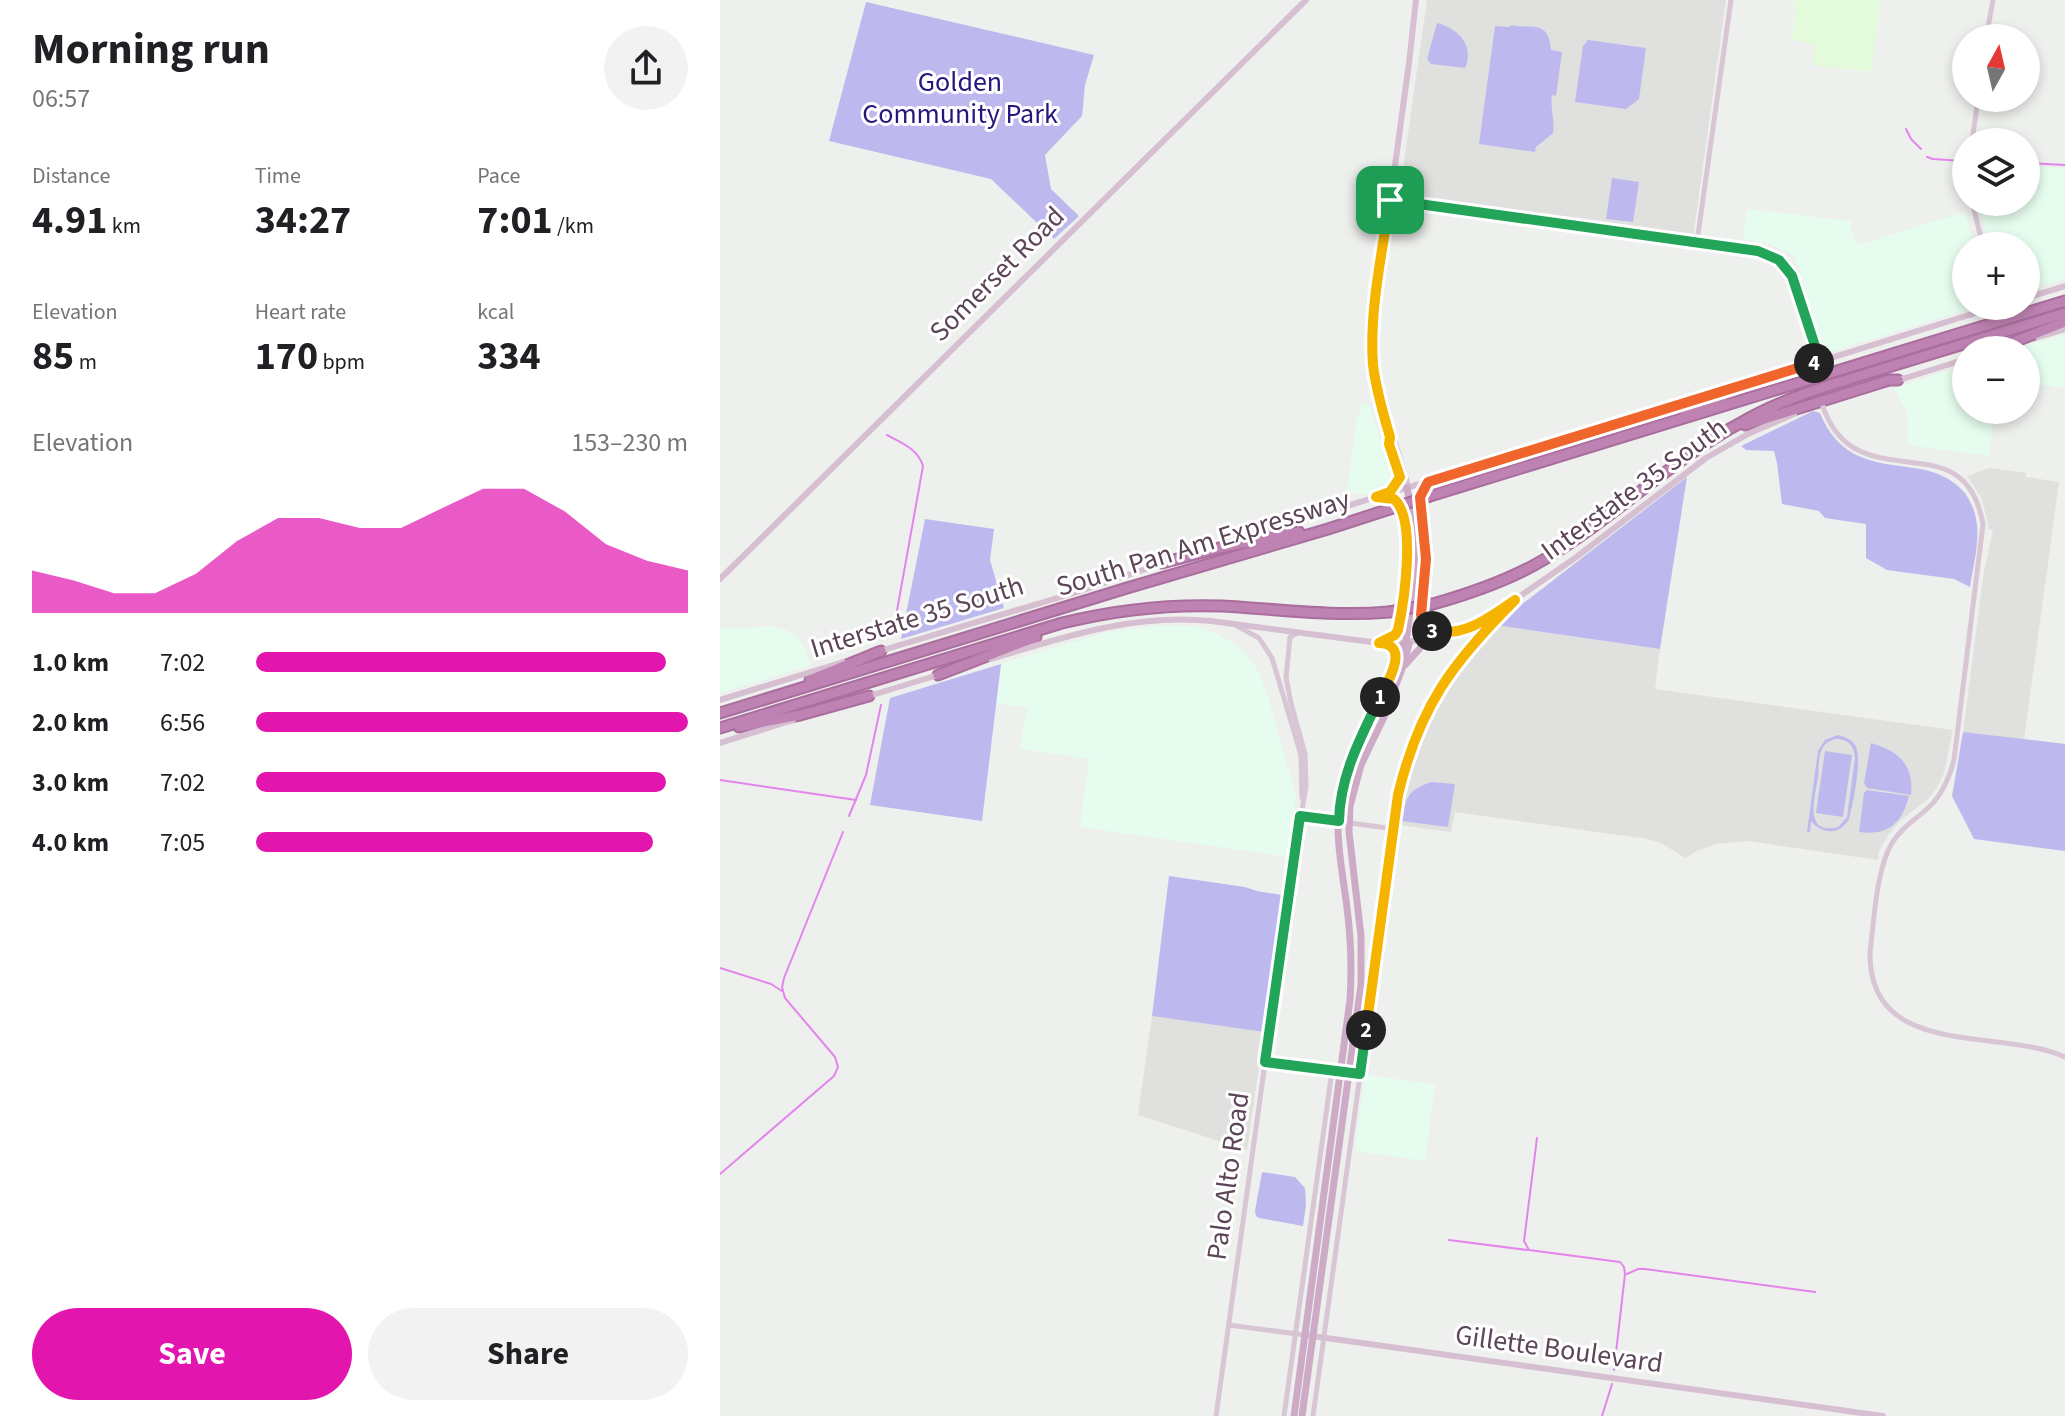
<!DOCTYPE html>
<meta charset="utf-8">
<style>
:root{--surface:#fff;--page:#f2f2f2;--text:#202124;--muted:#757577;--accent:#e215ae}
body{margin:0;font-family:"Source Sans 3",sans-serif;background:var(--page);color:var(--text);height:100vh;display:flex;flex-direction:column;font-size:30px;white-space:nowrap}
*{box-sizing:border-box;margin:0}
p{font-size:26px;color:var(--muted)}
.icon{flex:none;width:44px;height:44px;fill:none;stroke:currentColor;stroke-width:2;stroke-linecap:round;stroke-linejoin:round}
.map{position:relative;flex:1;overflow:hidden}
.panel{display:flex;flex-direction:column;background:var(--surface);width:720px}
.panel>*{flex:none}
.needle{width:52px;rotate:8deg}
.tools{position:absolute;left:1232px;top:24px;display:grid;gap:16px}
.tools a{display:grid;place-items:center;width:88px;height:88px;border-radius:50%;background:var(--surface);box-shadow:0 4px 12px #0003;font-size:40px}
.pin{position:absolute;display:grid;place-items:center;width:68px;height:68px;color:#fff;margin:-34px;border-radius:16px;box-shadow:0 4px 12px #0006}
.km{position:absolute;width:40px;height:40px;margin:-20px;border-radius:50%;background:#222;color:#fff;font-size:22px;line-height:40px;text-align:center}
.round{display:grid;place-items:center;flex:none;width:84px;height:84px;border-radius:42px;background:var(--page)}
.summary{display:flex;align-items:center;justify-content:space-between;height:136px;padding:0 32px}
h1{font-size:44px;font-weight:700;line-height:60px}
.figures{display:grid;grid-template-columns:repeat(3,1fr);gap:12px;height:136px;padding:8px 32px}
.figures div{display:grid;align-content:center}
.figures b{font-size:40px;font-weight:700}
.figures small{font-size:22px;font-weight:400}
.figures p{font-size:22px}
.chart{height:224px;padding:16px 32px}
.chart p{display:flex;justify-content:space-between}
.chart svg{width:100%;height:144px;margin-top:8px;fill:var(--accent);opacity:.7}
.primary-button{display:flex;gap:16px;margin-top:auto;padding:16px 32px}
.primary-button a{flex:1;height:92px;border-radius:48px;background:var(--accent);color:#fff;font-size:32px;font-weight:700;line-height:92px;text-align:center}
.primary-button a+a{background:var(--page);color:var(--text)}
ul{padding:0 32px;list-style:none;font-size:26px}
li{display:grid;grid-template-columns:128px 96px 1fr;align-items:center;height:60px}
li i{height:20px;border-radius:10px;background:var(--accent)}
main{display:flex;flex:1;min-height:0}
.map>svg:first-child{display:block}
.commercial{fill:#e5fcee}
.education{fill:#e0e1de}
.medical{fill:#e3fbdb}
.green{fill:#bdb9ef;fill-rule:evenodd}
.lines{fill:none;stroke-linecap:round;stroke-linejoin:round}
.stream{stroke:#e385ed;stroke-width:2}
.motorway-casing{stroke:#a96e9d;stroke-width:13}
.tertiary{stroke:#d8c6d5;stroke-width:5}
.secondary{stroke:#d7bfd2;stroke-width:6}
.primary{stroke:#cdabc7;stroke-width:7}
.motorway{stroke:#be83b2;stroke-width:9}
.motorway-bridge-casing{stroke:#a96e9d;stroke-width:13;stroke-linecap:butt}
.motorway-bridge{stroke:#be83b2;stroke-width:9}
.split-1-casing{stroke:#fff;stroke-width:16}
.split-2-casing{stroke:#fff;stroke-width:16}
.split-3-casing{stroke:#fff;stroke-width:16}
.split-4-casing{stroke:#fff;stroke-width:16}
.split-5-casing{stroke:#fff;stroke-width:16}
.split-1{stroke:#f5b400;stroke-width:10}
.split-2{stroke:#22a559;stroke-width:10}
.split-3{stroke:#f5b400;stroke-width:10}
.split-4{stroke:#f0652b;stroke-width:10}
.split-5{stroke:#22a559;stroke-width:10}
.labels{text-anchor:middle;dominant-baseline:central;stroke-width:6;stroke-linejoin:round;paint-order:stroke}
.park-label{font-size:28px;fill:#28147d;stroke:#fff}
.street-label{font-size:28px;fill:#5b4557;stroke:#fff}
</style>
<main>
<section class="panel">
<div class="summary"><div><h1>Morning run</h1><p>06:57</p></div><a class="round"><svg class="icon" aria-label="share" viewBox="0 0 24 24"><path d="M12 15V3M7 8l5-5 5 5M5 13v7h14v-7"/></svg></a></div>
<div class="figures">
<div><p>Distance</p><b>4.91<small> km</small></b></div>
<div><p>Time</p><b>34:27</b></div>
<div><p>Pace</p><b>7:01<small> /km</small></b></div>
</div>
<div class="figures">
<div><p>Elevation</p><b>85<small> m</small></b></div>
<div><p>Heart rate</p><b>170<small> bpm</small></b></div>
<div><p>kcal</p><b>334</b></div>
</div>
<div class="chart"><p><span>Elevation</span>153–230 m</p>
<svg viewBox="0 0 160 44" preserveAspectRatio="none"><path d="M0 44V31L10 34L20 38L30 38L40 32L50 22L60 15L70 15L80 18L90 18L100 12L110 6L120 6L130 13L140 23L150 28L160 31V44z"/></svg>
</div>
<ul>
<li><b>1.0 km</b>7:02<i style="width:95%"></i></li>
<li><b>2.0 km</b>6:56<i style="width:100%"></i></li>
<li><b>3.0 km</b>7:02<i style="width:95%"></i></li>
<li><b>4.0 km</b>7:05<i style="width:92%"></i></li>
</ul>
<div class="primary-button"><a>Save</a><a>Share</a></div>
</section>
<div class="map">
<svg width="1345" height="1416" viewBox="0 0 1345 1416">
<rect width="100%" height="100%" fill="#eef0ed"/>
<g class="commercial">
<path d="M1306,166L1345,168V279L1306,291V246H1269L1258,202H1306Z"/>
<path d="M1027,209L1131,221V229L1138,245L1245,212L1254,246H1246V306H1258L1104,354L1076,259L1071,253L1048,244L1023,239Z"/>
<path d="M1345,334V388L1306,383V350H1293Z"/>
<path d="M1246,365V410H1275L1269,456L1188,445V414L1174,388Z"/>
<path d="M641,404L650,406L672,481L656,489V492L646,495L627,492L637,416H640Z"/>
<path d="M457,625L478,627L497,634L516,644L531,660L539,673L548,697L576,796L567,857L360,827L369,759L300,749L307,708L276,703L282,663L381,634L406,629Z"/>
<path d="M49,626L66,630L77,637L82,643L91,665L0,693V628L18,629Z"/>
<path d="M645,1075L715,1084L705,1161L635,1151Z"/>
</g>
<g class="education">
<path d="M707,0H1006L973,238L679,197Z"/>
<path d="M1269,468L1306,473V477L1339,482L1304,740L1243,732L1264,571L1273,530L1269,529L1262,499L1247,476Z"/>
<path d="M775,625L940,649L935,689L1233,730L1224,773L1217,788L1207,800L1181,820L1169,834L1159,851L1158,860L1028,841L996,844L979,850L965,858L941,843L927,839L735,812L731,832L679,825L692,761L707,722L722,692L747,656Z"/>
<path d="M432,1016L544,1032L527,1150L418,1115Z"/>
</g>
<path class="medical" d="M1060,0H1161L1151,72L1093,65L1095,44L1072,40L1077,2Z"/>
<g class="green">
<path d="M146,2L374,55L365,85L362,116L325,155L331,189L359,216L334,239L271,179L109,141Z"/>
<path d="M717,23C738,28 755,46 745,68L711,64L707,59Z"/>
<path d="M792,25C809,30 829,18 831,50L842,52L836,96L832,95C830,109 835,119 833,133L816,147L815,152L759,144L775,26L789,27Z"/>
<path d="M868,40L926,48L919,99L906,109L855,102L863,46Z"/>
<path d="M892,178L919,182L913,222L886,219Z"/>
<path d="M1093,411L1100,413C1108,433 1121,449 1141,457C1176,472 1216,460 1244,492C1251,501 1256,513 1257,525C1259,545 1253,567 1250,587L1234,579L1167,570L1146,558V524L1105,518L1099,511L1062,504L1057,463L1054,451L1026,450L1021,446Z"/>
<path d="M967,477L940,649L775,625Z"/>
<path d="M205,519L274,529L270,560L284,608L181,639Z"/>
<path d="M281,664L262,821L150,805L170,698Z"/>
<path d="M1243,732L1345,744V851L1254,839L1232,796Z"/>
<path d="M1118,735C1125,737 1131,739 1135,745C1143,757 1133,804 1129,819C1120,835 1103,835 1091,821L1090,832H1087L1098,751L1105,740ZM1115,739C1127,738 1135,746 1135,758L1127,817L1118,827C1083,836 1095,796 1098,777C1099,767 1098,753 1104,746C1108,741 1110,741 1115,739Z"/>
<path d="M1151,743C1178,751 1194,764 1191,795L1147,788L1144,783Z"/>
<path d="M1105,751L1132,755L1123,817L1096,813Z"/>
<path d="M711,782L735,784L728,827L681,821C687,797 686,791 711,782Z"/>
<path d="M1147,790L1189,796C1182,824 1167,836 1139,832L1144,793Z"/>
<path d="M449,876L525,887L537,891L562,895L544,1032L432,1016Z"/>
<path d="M542,1172L575,1177L585,1188L586,1205L583,1226L539,1218L536,1216L535,1211Z"/>
</g>
<g class="lines">
<g class="stream">
<path d="M1186,129L1191,139L1201,149"/>
<path d="M1207,157L1213,159L1242,161"/>
<path d="M1306,163L1345,165"/>
<path d="M167,435C182,443 198,449 203,466L173,633"/>
<path d="M0,780L136,800"/>
<path d="M129,816L146,775L161,705"/>
<path d="M0,968L51,984L62,991"/>
<path d="M817,1138L804,1241L809,1250L900,1262L904,1267L905,1274L894,1370"/>
<path d="M0,1174L114,1076L118,1067L115,1057L65,998L62,987L64,978L123,832"/>
<path d="M729,1240L807,1250"/>
<path d="M907,1274L918,1269H925L1095,1292"/>
<path d="M882,1416L892,1384"/>
</g>
<defs>
<g id="motorway">
<path d="M1276,349L1345,322"/>
<path d="M965,412L1046,378"/>
<path d="M1025,425L1169,380H1178"/>
<path d="M710,496L1345,301"/>
<path d="M442,563L499,548L579,532"/>
<path d="M713,604C752,593 790,580 825,559C894,518 952,459 1024,421C1068,396 1117,383 1165,368C1225,350 1285,331 1345,313"/>
<path d="M218,675L316,637"/>
<path d="M90,680L161,651"/>
<path d="M0,713L407,588L608,529L679,506"/>
<path d="M19,727L80,715L149,696"/>
<path d="M0,728L342,623C395,610 448,604 502,606C558,609 613,617 669,612"/>
</g>
</defs>
<use href="#motorway" class="motorway-casing"/>
<g class="tertiary">
<path d="M1266,38L1273,0"/>
<path d="M1252,142L1258,98"/>
<path d="M670,200L1038,251C1054,255 1064,262 1072,276L1100,361"/>
<path d="M1252,202L1263,246"/>
<path d="M977,242L1011,0"/>
<path d="M1102,404C1108,422 1117,438 1134,448C1183,476 1248,441 1263,524L1234,760C1229,779 1222,795 1208,808C1195,820 1181,828 1172,843C1156,870 1154,921 1150,953C1149,1060 1279,1027 1345,1057"/>
<path d="M517,626L539,638L552,658L581,755L582,798"/>
<path d="M580,816L674,829"/>
<path d="M545,1062L640,1074"/>
<path d="M509,1325L585,1335"/>
<path d="M496,1416L569,890L586,786L585,754L571,703L566,678L570,637L577,633"/>
<path d="M564,1416L612,1071"/>
<path d="M593,1416L674,829C689,728 718,677 790,605"/>
</g>
<g class="secondary">
<path d="M1306,298L1345,286"/>
<path d="M1318,337L1345,329"/>
<path d="M1043,379L1278,306"/>
<path d="M1176,381L1246,359"/>
<path d="M670,437L669,444L682,485L687,488"/>
<path d="M708,482L700,497L706,559L701,619C706,630 713,631 724,633"/>
<path d="M687,488V483L675,443L670,437C660,403 653,370 652,334L689,63L696,0"/>
<path d="M660,497L674,499C697,519 684,602 678,630L675,635L662,641"/>
<path d="M508,542L1006,391"/>
<path d="M0,579L586,0"/>
<path d="M160,651L354,593L444,563"/>
<path d="M271,659C343,637 415,613 491,621L659,643L686,642L718,637L754,626L770,617L855,558L986,458L1028,434L1074,414"/>
<path d="M149,696L218,675"/>
<path d="M0,700L123,662"/>
<path d="M0,743L73,720"/>
<path d="M585,1335L1163,1416"/>
</g>
<g class="primary">
<path d="M666,643L673,649L677,659"/>
<path d="M685,665L702,646L718,637"/>
<path d="M574,1416L630,1000C632,969 631,939 627,908C623,875 615,838 619,804C626,749 663,698 682,645L686,642"/>
<path d="M582,1416L641,985V936L629,832L630,806L641,765L664,717L683,666L689,644L686,642L697,559L694,522L687,488"/>
</g>
<use href="#motorway" class="motorway"/>
<defs>
<g id="motorway-bridge">
<path d="M679,506L710,496"/>
<path d="M669,612L713,604"/>
</g>
</defs>
<use href="#motorway-bridge" class="motorway-bridge-casing"/>
<use href="#motorway-bridge" class="motorway-bridge"/>
</g>
<g class="lines">
<defs>
<path id="split-1" d="M660,697C668,682 691,644 659,643L675,635L678,630C684,602 697,519 674,499L656,497L670,492L680,477L669,444L670,437C663,413 656,390 653,365C649,312 662,253 670,200"/>
<path id="split-2" d="M646,1030L640,1074L545,1062L580,816L619,821C620,775 641,737 660,697"/>
<path id="split-3" d="M646,1030L678,795C699,707 732,663 795,600C769,618 745,637 712,631"/>
<path id="split-4" d="M712,631L703,624L701,615L706,559L700,497L708,482L1094,363"/>
<path id="split-5" d="M670,200L1038,251L1059,260L1072,276L1100,361L1094,363"/>
</defs>
<use href="#split-1" class="split-1-casing"/>
<use href="#split-2" class="split-2-casing"/>
<use href="#split-3" class="split-3-casing"/>
<use href="#split-4" class="split-4-casing"/>
<use href="#split-5" class="split-5-casing"/>
<use href="#split-1" class="split-1"/>
<use href="#split-2" class="split-2"/>
<use href="#split-3" class="split-3"/>
<use href="#split-4" class="split-4"/>
<use href="#split-5" class="split-5"/>
</g>
<g class="labels">
<g class="park-label">
<text x="240" y="82">Golden<tspan x="240" dy="32">Community Park</tspan></text>
</g>
<g class="street-label">
<text transform="translate(277 274) rotate(-45)">Somerset Road</text>
<text transform="translate(914 489) rotate(-36)">Interstate 35 South</text>
<text transform="translate(483 543) rotate(-17)">South Pan Am Expressway</text>
<text transform="translate(197 617) rotate(-17)">Interstate 35 South</text>
<text transform="translate(508 1176) rotate(-82)">Palo Alto Road</text>
<text transform="translate(839 1349) rotate(8)">Gillette Boulevard</text>
</g>
</g>
</svg>
<div class="tools">
<a><svg class="needle" viewBox="-14 -14 28 28"><path d="M0-13l5 13h-10z" fill="#e53935"/><path d="M0 13l5-13h-10z" fill="#757577"/></svg></a>
<a><svg class="icon" aria-label="layers" viewBox="0 0 24 24"><path d="M12 4l9 5-9 5-9-5zM3 14l9 5 9-5"/></svg></a>
<a>+</a>
<a>−</a>
</div>
<div class="pin" style="left:670px;top:200px;background:#1e9e55"><svg class="icon" aria-label="arrive" viewBox="0 0 24 24"><path d="M6 21V4h12l-3 4 3 4H6"/></svg></div>
<b class="km" style="left:660px;top:697px">1</b>
<b class="km" style="left:646px;top:1030px">2</b>
<b class="km" style="left:712px;top:631px">3</b>
<b class="km" style="left:1094px;top:363px">4</b>
</div>
</main>
